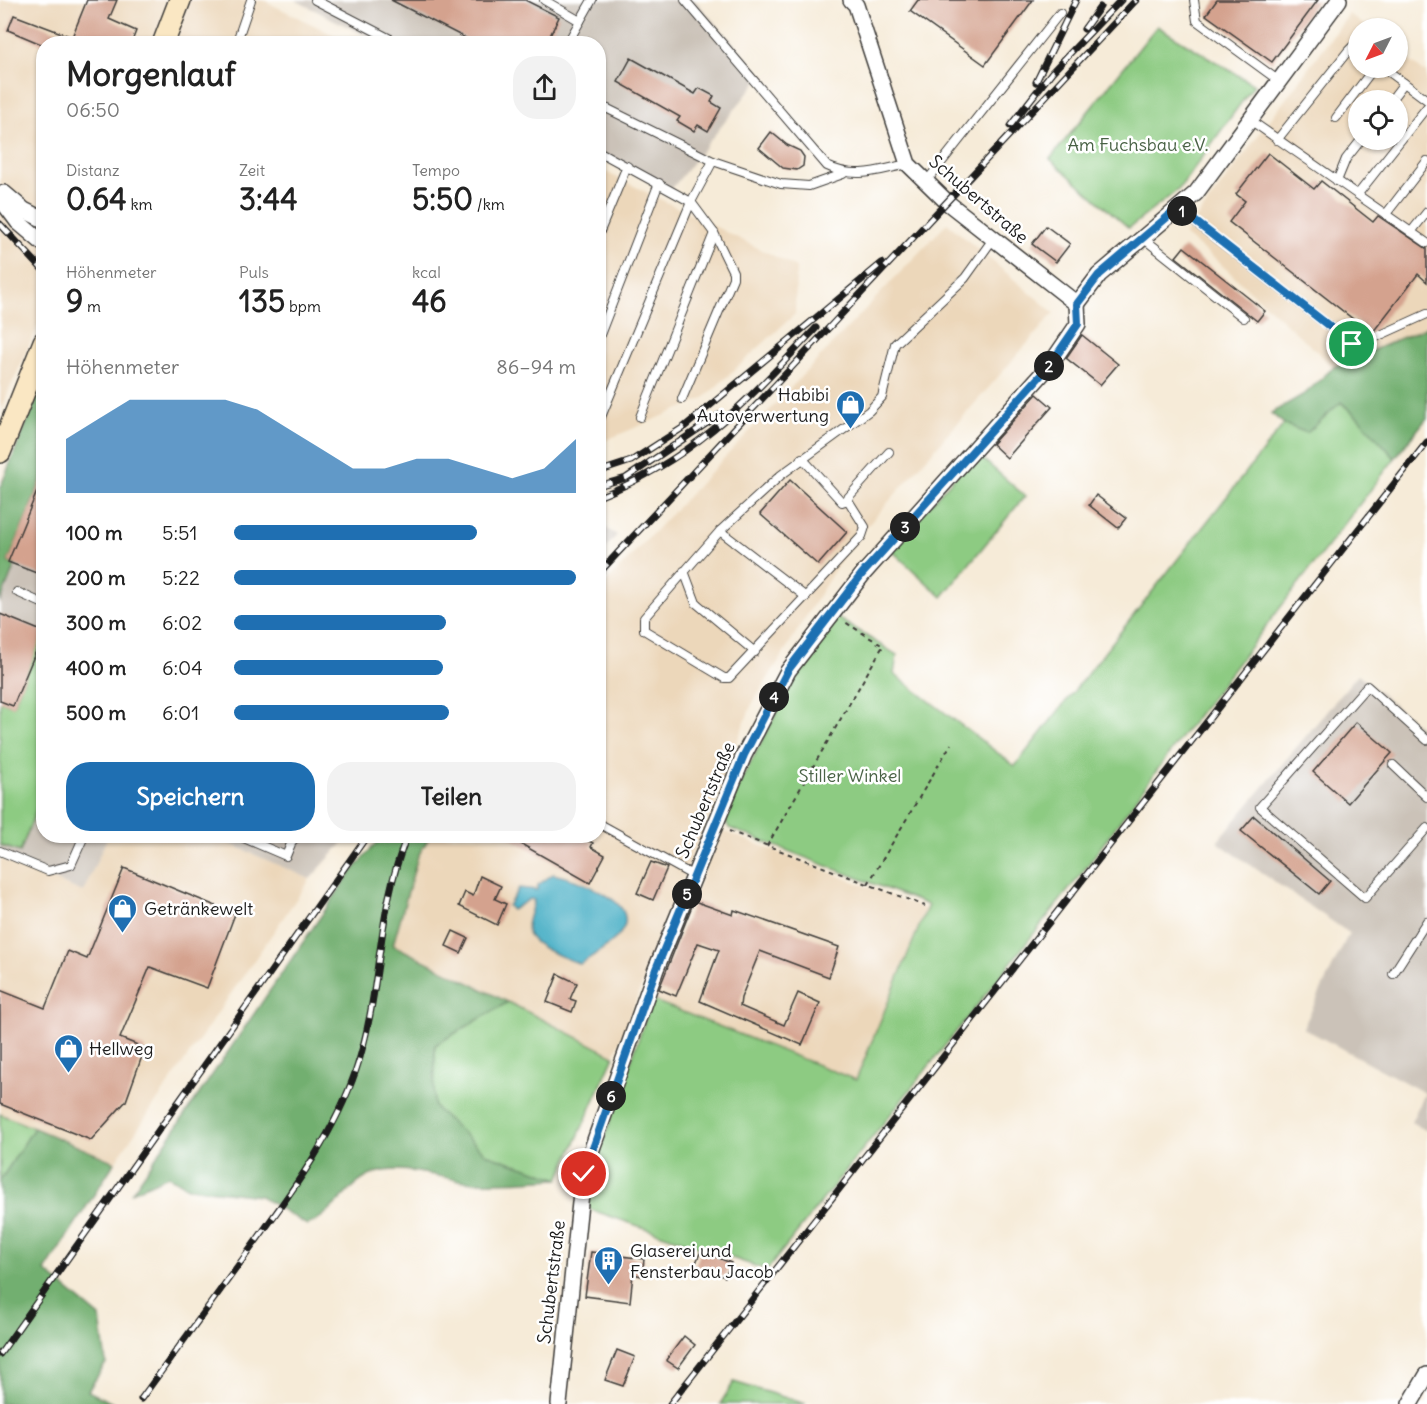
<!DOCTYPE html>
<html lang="de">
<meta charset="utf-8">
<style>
:root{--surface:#fff;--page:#f2f2f2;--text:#222;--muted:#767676;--accent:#1f6fb2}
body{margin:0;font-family:Delius,sans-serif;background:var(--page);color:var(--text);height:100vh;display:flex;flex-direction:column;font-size:22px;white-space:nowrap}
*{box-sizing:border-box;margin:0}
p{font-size:20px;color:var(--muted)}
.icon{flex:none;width:33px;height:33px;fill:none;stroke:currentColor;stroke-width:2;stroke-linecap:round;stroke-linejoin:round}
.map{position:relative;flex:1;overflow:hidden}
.panel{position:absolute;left:36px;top:36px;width:570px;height:807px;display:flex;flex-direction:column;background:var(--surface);border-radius:24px;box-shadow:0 2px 4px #0004}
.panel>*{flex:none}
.needle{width:39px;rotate:228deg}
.fabs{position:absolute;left:1348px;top:18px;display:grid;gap:12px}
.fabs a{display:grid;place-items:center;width:60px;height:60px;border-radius:50%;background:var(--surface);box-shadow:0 2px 4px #0004;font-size:30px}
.pin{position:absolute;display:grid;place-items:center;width:51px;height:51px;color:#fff;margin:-26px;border:3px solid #fff;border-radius:50%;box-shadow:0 2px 6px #0007}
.km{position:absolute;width:30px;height:30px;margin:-15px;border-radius:50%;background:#222;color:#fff;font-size:16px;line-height:30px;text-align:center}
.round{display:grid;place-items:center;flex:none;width:63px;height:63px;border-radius:24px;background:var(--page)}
.summary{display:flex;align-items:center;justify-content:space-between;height:102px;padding:0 30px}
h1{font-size:33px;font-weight:700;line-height:45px}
.stats{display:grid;grid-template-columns:repeat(3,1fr);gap:9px;height:102px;padding:6px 30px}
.stats div{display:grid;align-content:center}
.stats b{font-size:30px;font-weight:700}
.stats small{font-size:16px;font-weight:400}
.stats p{font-size:16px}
.chart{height:168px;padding:12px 30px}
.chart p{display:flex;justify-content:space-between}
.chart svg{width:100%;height:108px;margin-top:6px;fill:var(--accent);opacity:.7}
.action{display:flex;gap:12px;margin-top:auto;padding:12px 30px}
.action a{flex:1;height:69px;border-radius:24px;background:var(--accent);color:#fff;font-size:24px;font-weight:700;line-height:69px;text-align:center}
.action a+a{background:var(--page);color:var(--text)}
ul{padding:0 30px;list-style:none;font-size:20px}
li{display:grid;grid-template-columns:96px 72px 1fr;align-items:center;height:45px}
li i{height:15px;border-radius:8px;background:var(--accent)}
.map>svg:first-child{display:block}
.built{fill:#ecd7ba;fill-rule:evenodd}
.industrial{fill:#cbc2b8}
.green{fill:#8dcb82;stroke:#54744f;stroke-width:1.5}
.forest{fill:#72af70;stroke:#476646;stroke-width:1.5}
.water{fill:#46aec5;stroke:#316570;stroke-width:1.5}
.building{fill:#d4a28e}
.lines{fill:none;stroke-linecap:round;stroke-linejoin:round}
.lane-casing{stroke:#3d3b38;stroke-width:10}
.street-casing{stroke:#3d3b38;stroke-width:18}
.secondary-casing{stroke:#3d3b38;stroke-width:24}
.path{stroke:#3d3b38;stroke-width:2;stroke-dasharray:4.5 4.5;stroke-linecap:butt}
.lane{stroke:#fff;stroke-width:8}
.street{stroke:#fff;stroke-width:15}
.secondary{stroke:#fae7c3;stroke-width:21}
.rail-casing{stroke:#1c1c1c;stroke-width:7}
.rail{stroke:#fff;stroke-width:4.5;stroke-dasharray:14;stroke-linecap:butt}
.route-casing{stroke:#fff;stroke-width:12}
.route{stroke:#1f6fb2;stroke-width:8}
.labels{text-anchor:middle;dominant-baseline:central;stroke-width:5;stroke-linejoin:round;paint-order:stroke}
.park-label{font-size:18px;fill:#496245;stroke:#fff}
.street-label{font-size:18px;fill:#1c1c1c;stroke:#fff}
.poi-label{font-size:18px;fill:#1c1c1c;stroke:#fff;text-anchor:start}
</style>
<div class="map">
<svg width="1427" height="1404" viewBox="0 0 1427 1404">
<rect width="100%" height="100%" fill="#fff"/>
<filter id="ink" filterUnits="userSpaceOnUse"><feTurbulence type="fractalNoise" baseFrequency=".0167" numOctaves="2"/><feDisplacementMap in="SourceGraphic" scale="12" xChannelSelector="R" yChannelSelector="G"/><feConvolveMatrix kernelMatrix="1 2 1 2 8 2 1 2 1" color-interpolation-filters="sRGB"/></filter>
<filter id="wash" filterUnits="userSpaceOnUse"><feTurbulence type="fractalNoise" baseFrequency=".008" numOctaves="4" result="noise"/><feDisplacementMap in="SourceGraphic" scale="24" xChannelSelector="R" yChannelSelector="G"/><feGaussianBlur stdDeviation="1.35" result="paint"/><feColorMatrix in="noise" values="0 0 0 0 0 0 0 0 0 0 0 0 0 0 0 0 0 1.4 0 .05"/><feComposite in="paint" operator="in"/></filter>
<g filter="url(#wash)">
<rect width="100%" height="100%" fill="#f6ebd8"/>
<g class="built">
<path d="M0,0H263L350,43L44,44L43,315L0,410Z"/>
<path d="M1349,14L1368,28H1359V68H1398V52L1427,74V327L1334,367L1215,259L1184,235ZM1359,100H1398V140H1359Z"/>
<path d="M598,168L796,267L795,314L703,399L599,443Z"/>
<path d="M947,223L1054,313L848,548L751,706L614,1056L393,945L418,856L430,836H598L599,590Z"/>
<path d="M721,830L925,909L856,1081L652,1000Z"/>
<path d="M108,836H212L310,879L115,1162L0,1114V859L83,892Z"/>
</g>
<g class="industrial">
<path d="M295,0H695L762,75L670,191L599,154L598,44L380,43Z"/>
<path d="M43,432L44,836H108L83,892L0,858V538Z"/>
<path d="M599,524L617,535L599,556Z"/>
<path d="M1358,674L1427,733V1131L1411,1122L1425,1093L1303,1028L1349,933L1217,842Z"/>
<path d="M212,836H349L310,879Z"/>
</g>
<g class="green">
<path d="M1157,26L1254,85L1179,189L1129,228L1050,159Z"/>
<path d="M1340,402L1360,419L1395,458L1182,736L1082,873L767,1270L586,1208L592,1174L652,1000L856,1080L928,905L729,828L723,816L795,677L836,617L897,655L894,674L1015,766L1284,424L1307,433Z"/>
<path d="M976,453L1025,496L942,597L890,549Z"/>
<path d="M43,633V792L20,852L0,845V704L1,701L13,706Z"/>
<path d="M508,1002L614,1056L559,1179L486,1154L434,1107L435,1045Z"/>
<path d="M0,1114L34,1128L0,1181Z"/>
<path d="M734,1382L806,1404H720Z"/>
</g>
<g class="forest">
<path d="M1427,327V418L1395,458L1360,419L1341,402L1307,433L1284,424L1271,413L1306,393L1334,367Z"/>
<path d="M43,382V476L8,562L15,565L0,602V488Z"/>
<path d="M382,836H430L418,856L393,945L508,1002L435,1045L434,1107L486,1154L559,1179C532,1180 504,1183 476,1182C444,1181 407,1163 376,1173C347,1183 335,1214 307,1225L260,1196L190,1188L168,1176L132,1192L349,875Z"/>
<path d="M34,1128L115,1162L45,1271L100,1317L106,1363L88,1391L114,1404H0V1181Z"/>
</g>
<path class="water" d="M553,874C572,878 631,897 625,924C622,939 592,956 580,964C567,958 526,946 527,928C527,919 532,909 534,900L530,899L512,910L508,906L519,888L537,890L538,885Z"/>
<g id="blocks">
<g class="building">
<path d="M87,0H117L109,19L136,31L131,44H41L8,30L14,15L72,37Z"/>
<path d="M391,0H525L559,17L546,44H477Z"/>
<path d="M918,0H1033L985,65L910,11Z"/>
<path d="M1217,0H1318L1272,62L1206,15Z"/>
<path d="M631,58L695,94L699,88L714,96L711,102L721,108L708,131L698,125L694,131L677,121L680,117L618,82Z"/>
<path d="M771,132L787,145L800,151L804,157L803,166L797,170L783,168L759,148Z"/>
<path d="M1268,153L1314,189L1321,181L1373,222L1378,216L1427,249V282L1418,274L1373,332L1371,333L1229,222L1245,201L1236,194Z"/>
<path d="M1046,226L1070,244L1056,262L1032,244Z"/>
<path d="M1184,247L1265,311L1257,321L1176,257Z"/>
<path d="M1082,335L1118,364L1100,385L1066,358Z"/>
<path d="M1037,394L1052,407L1007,458L992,444Z"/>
<path d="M43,477H44V576L8,562Z"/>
<path d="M790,480L847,532L818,565L760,514Z"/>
<path d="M1096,495L1126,518L1118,528L1089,505Z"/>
<path d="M0,614L44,632L13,706L0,701Z"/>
<path d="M1356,722L1392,753L1348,803L1313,772Z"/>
<path d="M1254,816L1330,881L1319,894L1241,831Z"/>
<path d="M507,836H587L585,839L593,843L591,847L605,855L590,883Z"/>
<path d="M651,862L667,868L653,900L637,893Z"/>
<path d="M124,868L235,914L207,988L150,967L120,1038L145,1048L126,1101L91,1140L0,1104V990L45,1008L68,951L87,959Z"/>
<path d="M480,876L501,886L495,899L506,904L497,925L459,906L465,892L473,896Z"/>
<path d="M694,901L733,915L734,910L839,947L829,977L760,951L741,998L740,1006L784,1025L798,993L820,1003L802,1045L700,1001L719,950L698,943L676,996L659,989Z"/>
<path d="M453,931L468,938L461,953L446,946Z"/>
<path d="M558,974L577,983L570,999L576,1001L572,1012L547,1002Z"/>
<path d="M701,1251L731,1263L725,1277L695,1265Z"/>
<path d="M591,1252L644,1259L642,1276L633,1274L630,1302L585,1296Z"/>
<path d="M684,1336L695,1345L678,1368L666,1360Z"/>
<path d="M617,1350L635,1357L623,1386L605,1380Z"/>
</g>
</g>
</g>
<g filter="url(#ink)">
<use href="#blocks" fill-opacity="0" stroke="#3d3b38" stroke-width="1.5"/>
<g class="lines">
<defs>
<g id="lane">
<path d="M315,0L400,44"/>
<path d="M544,0L580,21"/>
<path d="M685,0L827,166C856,180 879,170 908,164"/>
<path d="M1194,0L1197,21L1279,81"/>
<path d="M236,44L251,0"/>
<path d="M567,44L592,0"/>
<path d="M1384,68L1427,100"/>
<path d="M1391,100L1404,83"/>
<path d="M598,107L608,109L713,161L781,184L809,186L843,174"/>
<path d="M1336,118L1374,68"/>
<path d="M1250,120L1427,243"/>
<path d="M1277,140L1348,51L1353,46L1359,48"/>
<path d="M598,151L691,202L714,233L733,272V278L682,399"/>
<path d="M1337,181L1346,159L1361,140"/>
<path d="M926,182L1060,13"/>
<path d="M1358,194L1427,107"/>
<path d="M1178,209L1352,344L1365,342L1427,314"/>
<path d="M1386,214L1427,161"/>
<path d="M1411,232L1427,212"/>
<path d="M598,236L627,166"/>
<path d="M1143,238L1244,318"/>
<path d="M598,340L659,183"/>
<path d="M640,417L714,233"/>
<path d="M598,424L691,202L713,161"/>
<path d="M802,458L842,502L845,501L889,452"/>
<path d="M848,500L865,527L862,536L729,678H724L644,630V618L720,531L781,475L869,411L882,397L895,344L965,278L993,239"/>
<path d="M720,531L806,597"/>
<path d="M684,571L696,603L755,652"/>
<path d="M17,592L44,604"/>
<path d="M1427,740L1367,686L1260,807L1365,898L1427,828"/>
<path d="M1393,765L1427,797"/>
<path d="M598,823L694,876"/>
<path d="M239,836L286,856L293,839L301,836"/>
<path d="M0,851L48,871L71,865L84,836"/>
<path d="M1393,974L1427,921"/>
</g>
<g id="street">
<path d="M851,0L856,5L908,164L948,203L1077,304L1099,275L1196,193L1339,0"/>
<path d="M4,193L24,210L44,220"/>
<path d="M0,198L18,222L44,244"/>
<path d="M559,1404L583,1174L656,969L744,755L788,671L863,574L1050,365L1078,324L1077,304"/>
<path d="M1410,1404L1427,1375"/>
</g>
<g id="secondary">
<path d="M163,44L180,0"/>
<path d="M0,452L44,342"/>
</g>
</defs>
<use href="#lane" class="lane-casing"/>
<use href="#street" class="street-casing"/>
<use href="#secondary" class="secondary-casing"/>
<g class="path">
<path d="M729,831L925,906"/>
<path d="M767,846L883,646L845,622"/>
<path d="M868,884L951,744"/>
</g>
<use href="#lane" class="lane"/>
<use href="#street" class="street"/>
<use href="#secondary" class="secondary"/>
<defs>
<g id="rail">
<path d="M1084,29L1100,7"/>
<path d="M1036,82L1076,0"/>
<path d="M1010,126L1052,72L1121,0"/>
<path d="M0,224L44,271"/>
<path d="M598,472L631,461L684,427L882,263"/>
<path d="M598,486L626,478L719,415"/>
<path d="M598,497C694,460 748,400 816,328"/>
<path d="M598,574L1136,0"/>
<path d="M0,1354L367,836"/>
<path d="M141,1399C177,1350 212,1301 248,1252C289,1195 333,1138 356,1070C382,993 376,912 407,836"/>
<path d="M670,1404L1427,442"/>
</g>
</defs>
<use href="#rail" class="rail-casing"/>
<use href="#rail" class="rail"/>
</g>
</g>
<g class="lines" filter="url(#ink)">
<defs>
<path id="route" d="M584,1174L656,969L744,755L788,670L862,574L1050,365L1078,324L1077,304L1099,275L1178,208L1352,344"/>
</defs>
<use href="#route" class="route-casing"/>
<use href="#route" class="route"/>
</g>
<defs>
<symbol id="shop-pin" viewBox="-11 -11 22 30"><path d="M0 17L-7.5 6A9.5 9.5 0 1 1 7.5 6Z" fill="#1f6fb2" stroke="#fff"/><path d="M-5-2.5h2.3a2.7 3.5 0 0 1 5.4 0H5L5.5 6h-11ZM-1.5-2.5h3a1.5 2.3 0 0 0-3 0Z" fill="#fff"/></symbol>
<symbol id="building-pin" viewBox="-11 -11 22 30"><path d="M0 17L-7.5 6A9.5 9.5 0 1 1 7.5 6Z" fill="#1f6fb2" stroke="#fff"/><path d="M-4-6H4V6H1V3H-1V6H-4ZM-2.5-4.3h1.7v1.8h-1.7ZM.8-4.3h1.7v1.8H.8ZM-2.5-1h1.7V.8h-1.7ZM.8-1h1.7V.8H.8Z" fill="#fff"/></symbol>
</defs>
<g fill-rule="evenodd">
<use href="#shop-pin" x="834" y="388" width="33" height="45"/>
<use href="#shop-pin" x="106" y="892" width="33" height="45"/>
<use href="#shop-pin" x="52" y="1032" width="33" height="45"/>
<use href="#building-pin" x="592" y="1244" width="33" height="45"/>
</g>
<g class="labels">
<g class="park-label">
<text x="1138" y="144">Am Fuchsbau e.V.</text>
<text x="850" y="775">Stiller Winkel</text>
</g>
<g class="street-label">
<text transform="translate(979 199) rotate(41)">Schubertstraße</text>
<text transform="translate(705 800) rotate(-67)">Schubertstraße</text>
<text transform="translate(551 1282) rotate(-83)">Schubertstraße</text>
</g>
<g class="poi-label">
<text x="829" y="394" text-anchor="end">Habibi<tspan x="829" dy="21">Autoverwertung</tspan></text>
<text x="144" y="908">Getränkewelt</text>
<text x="89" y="1048">Hellweg</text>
<text x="630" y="1250">Glaserei und<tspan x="630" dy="21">Fensterbau Jacob</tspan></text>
</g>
</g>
</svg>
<div class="fabs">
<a><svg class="needle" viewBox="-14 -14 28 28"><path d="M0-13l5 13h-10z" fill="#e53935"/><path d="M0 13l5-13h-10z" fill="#767676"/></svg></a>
<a><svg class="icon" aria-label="locate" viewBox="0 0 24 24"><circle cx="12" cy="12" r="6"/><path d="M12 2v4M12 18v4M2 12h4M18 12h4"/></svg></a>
</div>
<div class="pin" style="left:1352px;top:344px;background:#1e9e55"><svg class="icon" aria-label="arrive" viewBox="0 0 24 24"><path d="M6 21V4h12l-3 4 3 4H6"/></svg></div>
<div class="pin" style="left:584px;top:1174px;background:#d93025"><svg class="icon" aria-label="check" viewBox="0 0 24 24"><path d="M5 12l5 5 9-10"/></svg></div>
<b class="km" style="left:1182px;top:211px">1</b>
<b class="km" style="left:1049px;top:366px">2</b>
<b class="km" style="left:905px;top:527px">3</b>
<b class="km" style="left:774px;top:697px">4</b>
<b class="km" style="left:687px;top:894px">5</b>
<b class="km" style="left:611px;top:1096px">6</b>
<section class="panel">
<div class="summary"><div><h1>Morgenlauf</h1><p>06:50</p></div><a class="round"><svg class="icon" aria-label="share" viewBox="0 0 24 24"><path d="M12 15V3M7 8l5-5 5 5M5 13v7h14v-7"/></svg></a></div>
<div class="stats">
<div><p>Distanz</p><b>0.64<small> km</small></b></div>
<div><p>Zeit</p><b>3:44</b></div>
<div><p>Tempo</p><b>5:50<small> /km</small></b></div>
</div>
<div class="stats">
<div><p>Höhenmeter</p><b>9<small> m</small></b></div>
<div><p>Puls</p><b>135<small> bpm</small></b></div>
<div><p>kcal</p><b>46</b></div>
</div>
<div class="chart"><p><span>Höhenmeter</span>86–94 m</p>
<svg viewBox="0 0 160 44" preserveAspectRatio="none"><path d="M0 44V22L10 14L20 6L30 6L40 6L50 6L60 10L70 18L80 26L90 34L100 34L110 30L120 30L130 34L140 38L150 34L160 22V44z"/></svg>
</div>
<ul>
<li><b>100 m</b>5:51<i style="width:71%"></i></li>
<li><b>200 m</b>5:22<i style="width:100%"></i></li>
<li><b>300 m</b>6:02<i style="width:62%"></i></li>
<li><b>400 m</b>6:04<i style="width:61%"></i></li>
<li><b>500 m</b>6:01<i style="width:63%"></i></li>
</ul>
<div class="action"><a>Speichern</a><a>Teilen</a></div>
</section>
</div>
